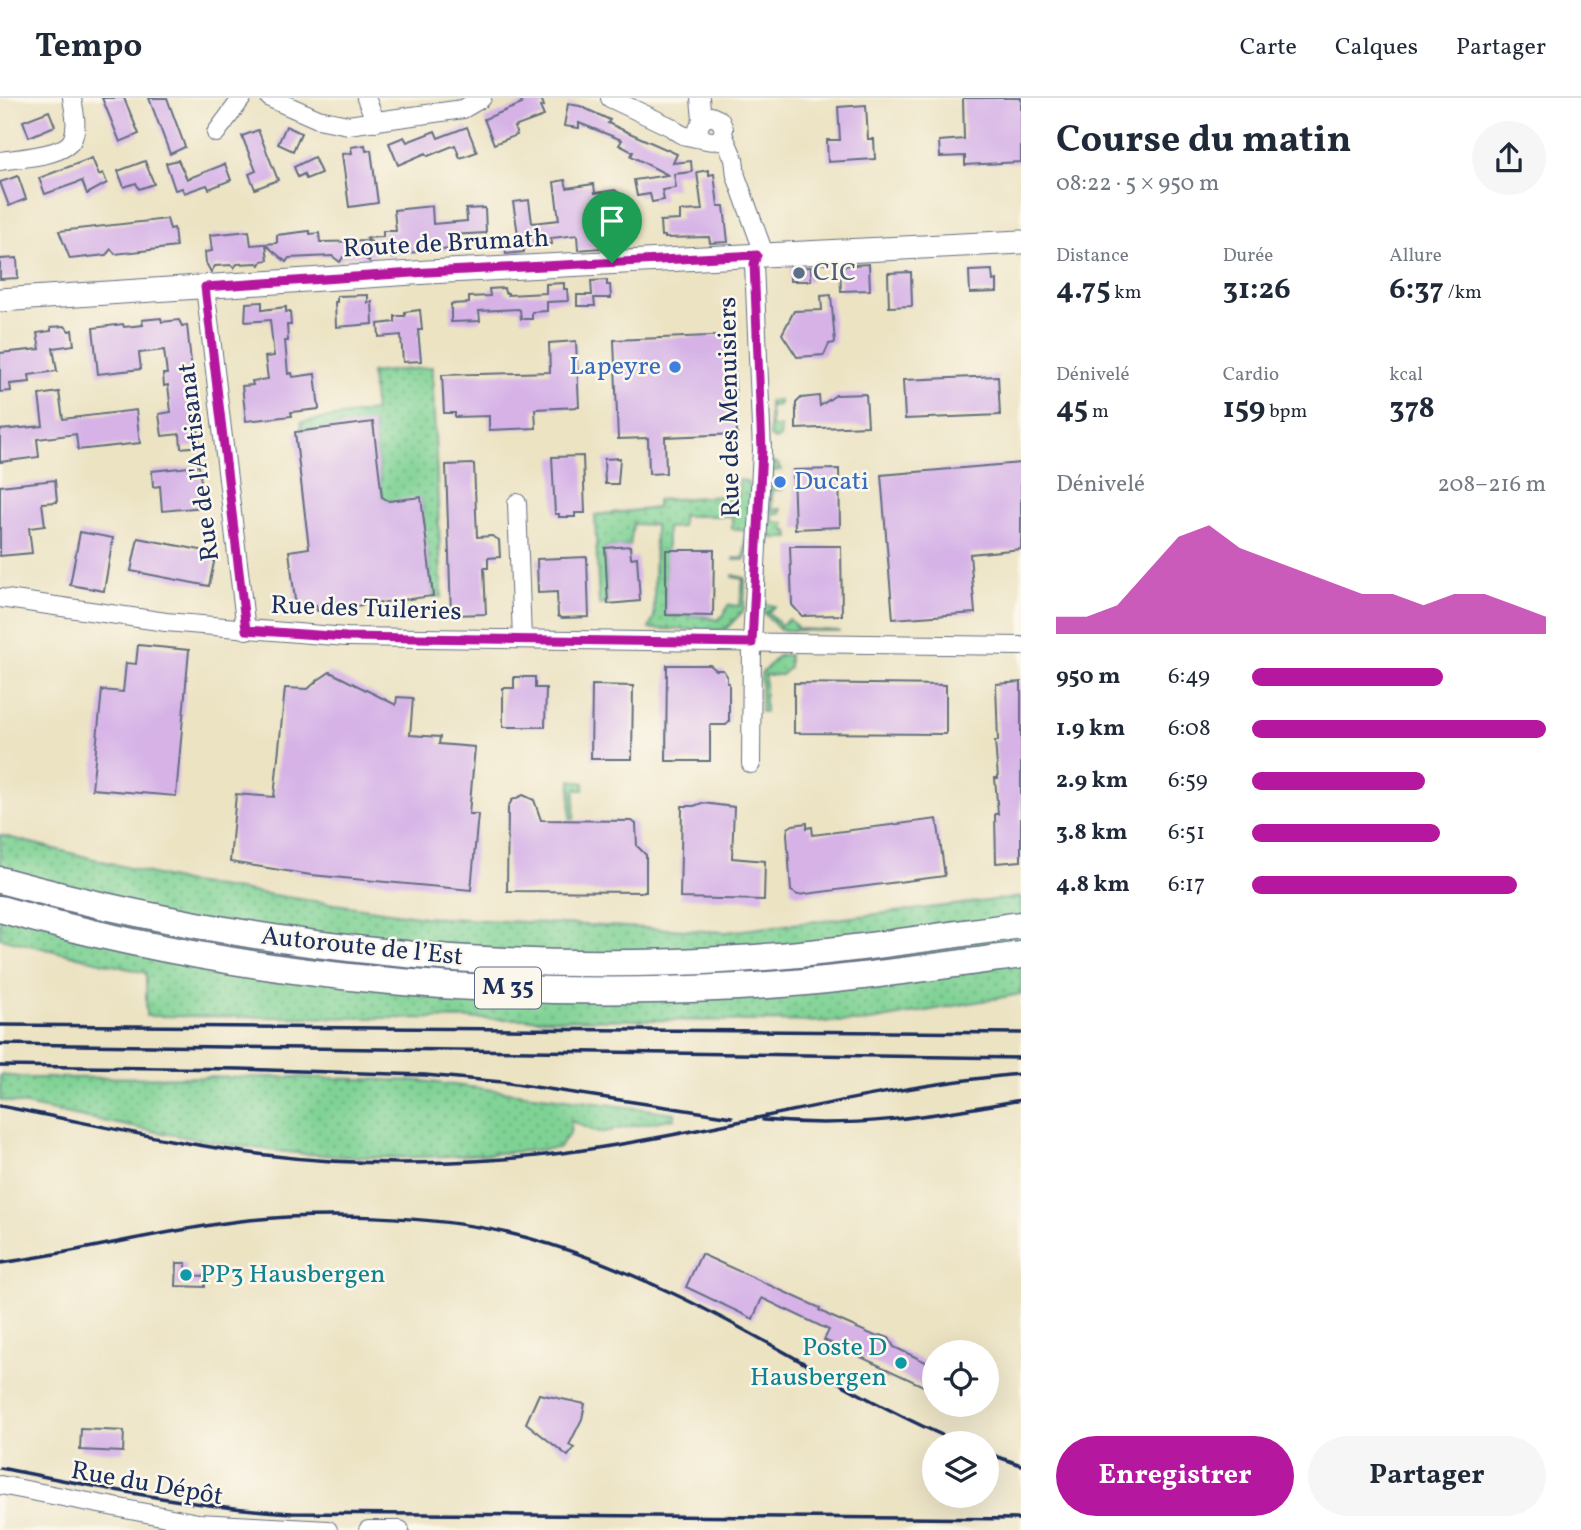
<!DOCTYPE html>
<html lang="fr">
<meta charset="utf-8">
<style>
:root{--surface:#fff;--page:#f6f6f7;--text:#1f2937;--muted:#747a83;--line:#e0e1e3;--accent:#b5179e}
body{margin:0;font-family:Vollkorn,serif;background:var(--page);color:var(--text);height:100vh;display:flex;flex-direction:column;font-size:26px;white-space:nowrap}
*{box-sizing:border-box;margin:0}
p{font-size:23px;color:var(--muted)}
.icon{flex:none;width:38px;height:38px;fill:none;stroke:currentColor;stroke-width:2;stroke-linecap:round;stroke-linejoin:round}
.map{position:relative;flex:1;overflow:hidden}
.side{display:flex;flex-direction:column;background:var(--surface);width:560px}
.side>*{flex:none}
.tools{position:absolute;left:922px;top:1242px;display:grid;gap:14px}
.tools a{display:grid;place-items:center;width:77px;height:77px;border-radius:50%;background:var(--surface);box-shadow:0 7px 28px #0002;font-size:35px}
.pin{position:absolute;display:grid;place-items:center;width:60px;height:60px;color:#fff;margin:-72px -30px;border-radius:50% 50% 50% 0;rotate:-45deg;box-shadow:0 0 7px #0007}
.pin .icon{rotate:45deg}
.round{display:grid;place-items:center;flex:none;width:74px;height:74px;border-radius:37px;background:var(--page)}
.head{display:flex;align-items:center;justify-content:space-between;height:119px;padding:0 35px}
h1{font-size:38px;font-weight:700;line-height:52px}
.stats{display:grid;grid-template-columns:repeat(3,1fr);gap:10px;height:119px;padding:7px 35px}
.stats div{display:grid;align-content:center}
.stats b{font-size:30px;font-weight:700}
.stats small{font-size:19px;font-weight:400}
.stats p{font-size:19px}
.chart{height:196px;padding:14px 35px}
.chart p{display:flex;justify-content:space-between}
.chart svg{width:100%;height:126px;margin-top:7px;fill:var(--accent);opacity:.7}
.button{display:flex;gap:14px;margin-top:auto;padding:14px 35px}
.button a{flex:1;height:80px;border-radius:42px;background:var(--accent);color:#fff;font-size:28px;font-weight:700;line-height:80px;text-align:center}
.button a+a{background:var(--page);color:var(--text)}
ul{padding:0 35px;list-style:none;font-size:23px}
li{display:grid;grid-template-columns:112px 84px 1fr;align-items:center;height:52px}
li i{height:18px;border-radius:9px;background:var(--accent)}
header{display:flex;align-items:center;gap:42px;box-sizing:border-box;height:98px;padding:0 35px;background:var(--surface);border-bottom:2px solid var(--line)}
header strong{font-size:33px}
nav{display:flex;gap:38px;margin-inline-start:auto;font-size:24px}
main{display:flex;flex:1;min-height:0}
.map>svg:first-child{display:block}
.grass{fill:url(#grass-dots);stroke:#4d8079;stroke-width:2}
.building{fill:#d6b2e7}
.lines{fill:none;stroke-linecap:round;stroke-linejoin:round}
.minor-casing{stroke:#646e81;stroke-width:20}
.major-casing{stroke:#646e81;stroke-width:25}
.highway-casing{stroke:#646e81;stroke-width:29}
.minor{stroke:#fff;stroke-width:18}
.major{stroke:#fff;stroke-width:23}
.highway{stroke:#fff;stroke-width:26}
.rail{stroke:#1b2f5e;stroke-width:3.5}
.route-casing{stroke:#fff;stroke-width:14}
.route{stroke:#b5179e;stroke-width:9}
.service-dot{fill:#5c6f8a;stroke:#fbf7ec;stroke-width:2.5}
.shop-dot{fill:#3f7fe0;stroke:#fbf7ec;stroke-width:2.5}
.culture-dot{fill:#0f9aa8;stroke:#fbf7ec;stroke-width:2.5}
.labels{text-anchor:middle;dominant-baseline:central;stroke-width:5;stroke-linejoin:round;paint-order:stroke}
.shield{fill:#fbf7ec;stroke:#5e6b89;stroke-width:2}
.shield-label{font-size:24px;font-weight:bold;fill:#1b2f5e}
.street-label{font-size:26px;fill:#1b2f5e;stroke:#fbf7ec}
.service-label{font-size:26px;fill:#4e5e75;stroke:#fbf7ec;text-anchor:start}
.shop-label{font-size:26px;fill:#366cbe;stroke:#fbf7ec;text-anchor:end}
.culture-label{font-size:26px;fill:#0d838f;stroke:#fbf7ec;text-anchor:start}
</style>
<header>
<strong>Tempo</strong>
<nav><a>Carte</a><a>Calques</a><a>Partager</a></nav>
</header>
<main>
<div class="map">
<svg width="1021" height="1432" viewBox="0 0 1021 1432">
<defs>
<pattern id="grass-dots" width="8" height="8" patternUnits="userSpaceOnUse" patternTransform="scale(1.75)"><rect width="8" height="8" fill="#7fd294"/><path d="M2 2h.1M6 6h.1" fill="none" stroke="#67ab7c" stroke-width="1.8" stroke-linecap="round"/></pattern>
</defs>
<rect width="100%" height="100%" fill="#fbf7ec"/>
<filter id="ink" filterUnits="userSpaceOnUse"><feTurbulence type="fractalNoise" baseFrequency=".0143" numOctaves="2"/><feDisplacementMap in="SourceGraphic" scale="14" xChannelSelector="R" yChannelSelector="G"/><feConvolveMatrix kernelMatrix="1 2 1 2 8 2 1 2 1" color-interpolation-filters="sRGB"/></filter>
<filter id="wash" filterUnits="userSpaceOnUse"><feTurbulence type="fractalNoise" baseFrequency=".00686" numOctaves="4" result="noise"/><feDisplacementMap in="SourceGraphic" scale="28" xChannelSelector="R" yChannelSelector="G"/><feGaussianBlur stdDeviation="1.57" result="paint"/><feColorMatrix in="noise" values="0 0 0 0 0 0 0 0 0 0 0 0 0 0 0 0 0 1.4 0 .05"/><feComposite in="paint" operator="in"/></filter>
<g filter="url(#wash)">
<rect width="100%" height="100%" fill="#ece3c3"/>
<g class="grass">
<path d="M432,269L442,499L433,498L421,400L383,404L373,325L302,333L301,324L375,313L371,275Z"/>
<path d="M779,302V307L770,308L771,329H781L780,339L775,342L770,339L769,306L770,303Z"/>
<path d="M770,364L777,365L781,372L772,373V387H782V392H772V411H781V415L773,416V424L785,425V433H789L790,440H767Z"/>
<path d="M739,382L746,383L751,391L747,458L744,462H734V460H744L746,433L732,431V418H682V429L667,430L666,517L701,518L717,522L724,517L728,507L740,508L743,481L733,479V477L745,480L744,512L725,532L649,531L654,519L655,427L633,426L630,448L605,450L608,506L599,507L595,417L657,410V402L739,397Z"/>
<path d="M765,469L768,473L765,506L775,508L768,514L781,527L789,521L799,531L840,533L780,532L762,513Z"/>
<path d="M779,557H789V570L781,577H765V614H761V576Z"/>
<path d="M571,682L584,685V692H575L574,721L570,720Z"/>
<path d="M0,737L184,784L424,819L726,834L1021,799V896L865,924L146,918V875L0,840Z"/>
<path d="M0,977L31,980L294,979L422,983L675,1015V1020L598,1035L571,1023L570,1035L558,1050C465,1059 370,1064 277,1053C184,1042 92,1020 0,1002Z"/>
</g>
<g id="blocks">
<g class="building">
<path d="M102,0H124L139,36L120,44Z"/>
<path d="M149,0H167L185,49L170,56Z"/>
<path d="M520,0H541L544,8L540,9L544,18L514,29L517,37L494,46L484,21L522,6Z"/>
<path d="M963,0H1021V64L965,67V58L940,59L939,43L964,41Z"/>
<path d="M568,6L580,8L610,22L608,25L623,32L677,56L673,65L691,63L692,74L674,76L676,90L662,92L664,102L652,104L650,96L637,98L634,82L668,77L631,58L633,54L619,47L622,42L579,25V30L564,28Z"/>
<path d="M866,7L868,41H874L875,61L828,64L827,42H840L838,9Z"/>
<path d="M49,13L55,28L29,39L23,23Z"/>
<path d="M286,28L301,35L293,53L278,46Z"/>
<path d="M467,29L477,54L460,60L455,47L428,58L426,55L398,67L389,45L404,39L407,44L435,33L438,40Z"/>
<path d="M258,32L278,82L255,91L249,76L256,73L242,38Z"/>
<path d="M365,47L366,53L371,52L378,105L349,109L342,56L352,55L351,49Z"/>
<path d="M314,59L321,75L306,81L304,76L298,79L294,69Z"/>
<path d="M92,60L99,77L103,75L107,85L87,96L82,83L45,96L39,80Z"/>
<path d="M178,62L187,81L225,66L231,82L209,91L207,87L184,95L182,90L175,92L166,65Z"/>
<path d="M145,63L154,86L139,91L136,85L124,89L118,73Z"/>
<path d="M709,72V77L714,76L718,108H724L728,144L710,145L709,139L665,140V138H661L660,123L680,122V113L702,112L697,74Z"/>
<path d="M18,78L26,101L9,108L0,84Z"/>
<path d="M565,82L567,90L594,86L595,95L615,92L621,97L616,105L617,109L598,112L599,132L612,131V134L622,133L623,148L578,152L577,137L551,140L552,146L523,148L524,154L506,156L505,141L515,140V136H518L513,104L529,102L532,125L559,122L554,84Z"/>
<path d="M432,108L433,126L467,123L466,111L485,110L486,135L450,137L451,151L396,156L393,160L374,146L375,157L369,158V163L360,158L343,159L340,164L332,158L289,160L286,164L266,147L268,162L262,163L260,167L257,165L237,166L234,170L231,167L215,168L211,174L206,165L205,154L212,153L210,137L249,133L251,147L277,145V137L310,133V136L319,135L320,144L370,143L366,140L383,139V133H396L394,112Z"/>
<path d="M167,121L170,131L174,130L176,149L115,156L111,151L106,157L70,161L59,133Z"/>
<path d="M17,160L18,180L0,181V161Z"/>
<path d="M869,166L870,192L841,193L840,168Z"/>
<path d="M811,169V183H790V170Z"/>
<path d="M992,172L993,183L997,182V194L970,195L969,173Z"/>
<path d="M911,174L912,208L889,209L888,175Z"/>
<path d="M607,182V187H610L611,200H594L595,208H577V197H592L591,183Z"/>
<path d="M564,185V191H567L568,203L547,204V213L532,214V221H521L520,212L518,211L479,213L480,223L451,224V206L469,205V199L490,198L489,191L504,190L505,195H508V197L546,195V186Z"/>
<path d="M368,197V205L372,204L373,226L336,229L335,204H337V198Z"/>
<path d="M831,197L835,245L829,246L824,257L797,259L782,236L794,213L822,212L821,198Z"/>
<path d="M262,204V212L286,209V214L290,213L291,227H287L288,243H285L288,276L292,275L293,279L315,276L319,311L291,314L292,318L246,323L242,288L253,287L252,283L268,281L265,259L274,258L270,222L245,224L246,205Z"/>
<path d="M420,212L422,232H418L421,263L403,264L401,237L379,239L378,226L395,224V218H405V214Z"/>
<path d="M161,220L162,224L179,222L182,228L187,227L200,348L181,350L180,336L162,338L159,316L171,314L168,287L164,288L163,276H167L164,252L139,255L141,271L98,276L93,230L123,226L124,229L143,227L142,222Z"/>
<path d="M65,228L69,233L72,232L74,247L53,250L57,273L29,277L30,284L10,286L11,293L0,294V255L40,251L37,235L51,233V229Z"/>
<path d="M733,237L737,336L665,339L666,375L649,376L648,340L618,341L614,242Z"/>
<path d="M576,243L579,309L535,311L536,330L489,332V318L455,319V315H444L442,277L550,274L549,245Z"/>
<path d="M998,278L1000,317L905,321L903,282Z"/>
<path d="M59,294L63,321L136,312L140,345L78,352L76,336L37,341L39,359L0,364V332L43,328L39,297Z"/>
<path d="M866,296L868,328L796,331V305L801,300L819,298L820,308L836,297Z"/>
<path d="M373,324L382,399L389,403L421,399L433,498L317,513L316,507L296,510L289,453L309,450L295,334Z"/>
<path d="M583,358L585,415H575V419H559V416H555L552,359Z"/>
<path d="M620,360L618,386H605L604,361Z"/>
<path d="M1021,365V451L970,456L975,515L893,521L881,377Z"/>
<path d="M474,366L477,439L492,438L499,442L500,459L488,460V470H484L486,516L451,517L446,367Z"/>
<path d="M199,368L204,409L162,413L160,388L153,389L152,373Z"/>
<path d="M839,371L840,429L795,431L793,372Z"/>
<path d="M55,382L57,404L42,405L45,428L29,430L32,455L0,458V388Z"/>
<path d="M80,434L113,440L104,493L70,487Z"/>
<path d="M138,440L216,455L209,488L131,473Z"/>
<path d="M630,448L631,460L637,459L640,503L608,506L605,450Z"/>
<path d="M790,448H841L842,517L802,518L792,507Z"/>
<path d="M666,452H714L713,518L666,517Z"/>
<path d="M587,459L589,519L562,520L558,518L557,494L538,495L537,461Z"/>
<path d="M138,547L189,552L176,698L92,691L102,592L123,594L126,565L136,566Z"/>
<path d="M667,567H710L716,572H723L727,578V585H729V624L726,627H710V663H666Z"/>
<path d="M330,574L396,607L397,599L413,600L410,637L440,639L439,646L475,649L469,716H478L471,792L311,777L230,764L236,696L274,699L285,590L308,591L318,582Z"/>
<path d="M514,579H535V590H546L545,629H503V590H514Z"/>
<path d="M1021,584V763L996,765L995,716H998L995,680H998L995,643H998L996,586Z"/>
<path d="M794,585L946,587V636L794,635Z"/>
<path d="M592,587L633,588L632,661H591Z"/>
<path d="M523,697L534,702L541,722L632,723L636,726L637,748L646,757V794L507,793L508,709L512,702Z"/>
<path d="M702,705L734,709L732,760L765,763L764,802L680,800L682,708H694Z"/>
<path d="M937,721L945,778L798,797L791,793L787,736L788,730L793,727L807,725V730L812,729L813,737Z"/>
<path d="M701,1156L820,1210L819,1212L830,1218L875,1238L881,1237L889,1240L894,1249L934,1268V1293L824,1242L829,1232L762,1200L753,1221L686,1189Z"/>
<path d="M177,1165H186V1177L205,1178V1189L176,1188Z"/>
<path d="M539,1296L585,1306L582,1321L569,1347L574,1350L568,1358L526,1325Z"/>
<path d="M81,1331L124,1333L123,1354L80,1352Z"/>
</g>
</g>
</g>
<g filter="url(#ink)">
<use href="#blocks" fill-opacity="0" stroke="#646e81" stroke-width="2"/>
<g class="lines">
<defs>
<g id="minor">
<path d="M270,0L318,21L348,27L463,11L482,0"/>
<path d="M366,0L376,24"/>
<path d="M610,0L671,29C681,38 685,38 697,40C710,42 720,49 724,31L720,22L711,18L702,22L698,31L702,41"/>
<path d="M700,0L702,22"/>
<path d="M216,35L242,0"/>
<path d="M723,36L734,61L736,78L761,147L754,166L762,352L752,545L751,666"/>
<path d="M0,63C18,60 67,58 73,40C78,27 74,13 72,0"/>
<path d="M205,189L246,532"/>
<path d="M517,405L522,541"/>
<path d="M0,500L166,524L346,539L1021,548"/>
<path d="M0,1387L198,1425L328,1432"/>
<path d="M368,1432H400"/>
</g>
<path id="major" d="M0,202L428,174L1021,144"/>
<g id="highway">
<path d="M0,782C240,847 489,877 738,861C833,855 927,840 1021,827"/>
<path d="M0,811C239,879 490,902 738,889C832,884 927,870 1021,857"/>
</g>
</defs>
<use href="#minor" class="minor-casing"/>
<use href="#major" class="major-casing"/>
<use href="#highway" class="highway-casing"/>
<use href="#minor" class="minor"/>
<use href="#major" class="major"/>
<use href="#highway" class="highway"/>
<g class="rail">
<path d="M0,927L1021,935"/>
<path d="M0,946C340,949 681,956 1021,960"/>
<path d="M0,968L241,971L425,977L502,984L732,1019"/>
<path d="M0,1008C89,1025 176,1046 266,1057C345,1067 425,1067 504,1061C678,1047 847,991 1021,976"/>
<path d="M763,1022C855,1031 931,1018 1021,1002"/>
<path d="M0,1165C80,1154 159,1133 240,1123C318,1114 431,1117 508,1135C565,1148 620,1171 672,1195C771,1241 862,1305 963,1346"/>
<path d="M987,1355L1021,1367"/>
<path d="M0,1370C97,1389 193,1409 292,1415L1021,1421"/>
</g>
</g>
</g>
<g class="lines" filter="url(#ink)">
<defs>
<path id="route" d="M757,157L754,166L762,352L752,545L346,539L246,532L205,189L428,174Z"/>
</defs>
<use href="#route" class="route-casing"/>
<use href="#route" class="route"/>
</g>
<circle class="service-dot" cx="799" cy="175" r="7"/>
<g class="shop-dot">
<circle cx="675" cy="269" r="7"/>
<circle cx="780" cy="384" r="7"/>
</g>
<g class="culture-dot">
<circle cx="186" cy="1177" r="7"/>
<circle cx="901" cy="1265" r="7"/>
</g>
<g class="labels">
<rect class="shield" x="475" y="869.5" width="66" height="41" rx="5"/>
<g class="shield-label">
<text x="508" y="890">M 35</text>
</g>
<g class="street-label">
<text transform="translate(446 146) rotate(-3)">Route de Brumath</text>
<text transform="translate(730 309) rotate(-91)">Rue des Menuisiers</text>
<text transform="translate(199 364) rotate(-97)">Rue de l'Artisanat</text>
<text transform="translate(366 511) rotate(2)">Rue des Tuileries</text>
<text transform="translate(362 849) rotate(6)">Autoroute de l’Est</text>
<text transform="translate(147 1386) rotate(10)">Rue du Dépôt</text>
</g>
<g class="service-label">
<text x="813" y="175">CIC</text>
</g>
<g class="shop-label">
<text x="661" y="269">Lapeyre</text>
<text x="794" y="384" text-anchor="start">Ducati</text>
</g>
<g class="culture-label">
<text x="200" y="1177">PP3 Hausbergen</text>
<text x="887" y="1250" text-anchor="end">Poste D<tspan x="887" dy="30">Hausbergen</tspan></text>
</g>
</g>
</svg>
<div class="tools">
<a><svg class="icon" aria-label="locate" viewBox="0 0 24 24"><circle cx="12" cy="12" r="6"/><path d="M12 2v4M12 18v4M2 12h4M18 12h4"/></svg></a>
<a><svg class="icon" aria-label="layers" viewBox="0 0 24 24"><path d="M12 4l9 5-9 5-9-5zM3 14l9 5 9-5"/></svg></a>
</div>
<div class="pin" style="left:612px;top:165px;background:#1e9e55"><svg class="icon" aria-label="arrive" viewBox="0 0 24 24"><path d="M6 21V4h12l-3 4 3 4H6"/></svg></div>
</div>
<section class="side">
<div class="head"><div><h1>Course du matin</h1><p>08:22 · 5 × 950 m</p></div><a class="round"><svg class="icon" aria-label="share" viewBox="0 0 24 24"><path d="M12 15V3M7 8l5-5 5 5M5 13v7h14v-7"/></svg></a></div>
<div class="stats">
<div><p>Distance</p><b>4.75<small> km</small></b></div>
<div><p>Durée</p><b>31:26</b></div>
<div><p>Allure</p><b>6:37<small> /km</small></b></div>
</div>
<div class="stats">
<div><p>Dénivelé</p><b>45<small> m</small></b></div>
<div><p>Cardio</p><b>159<small> bpm</small></b></div>
<div><p>kcal</p><b>378</b></div>
</div>
<div class="chart"><p><span>Dénivelé</span>208–216 m</p>
<svg viewBox="0 0 160 44" preserveAspectRatio="none"><path d="M0 44V38L10 38L20 34L30 22L40 10L50 6L60 14L70 18L80 22L90 26L100 30L110 30L120 34L130 30L140 30L150 34L160 38V44z"/></svg>
</div>
<ul>
<li><b>950 m</b>6:49<i style="width:65%"></i></li>
<li><b>1.9 km</b>6:08<i style="width:100%"></i></li>
<li><b>2.9 km</b>6:59<i style="width:59%"></i></li>
<li><b>3.8 km</b>6:51<i style="width:64%"></i></li>
<li><b>4.8 km</b>6:17<i style="width:90%"></i></li>
</ul>
<div class="button"><a>Enregistrer</a><a>Partager</a></div>
</section>
</main>
